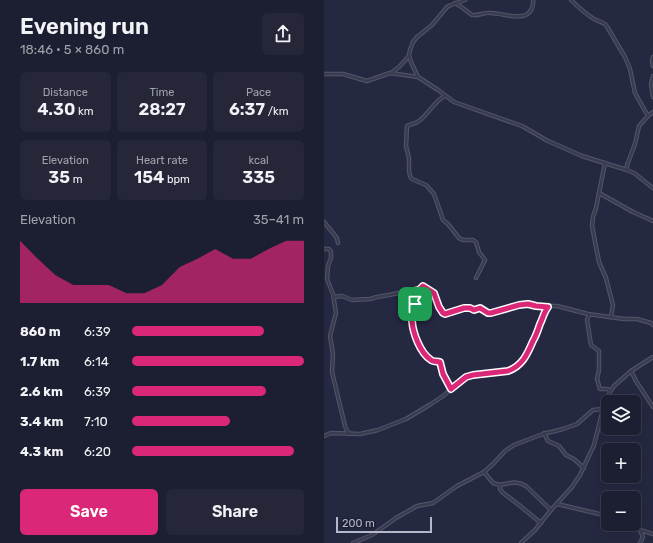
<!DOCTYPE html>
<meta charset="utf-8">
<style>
:root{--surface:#1c1e31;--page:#252739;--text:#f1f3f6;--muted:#a0a2ab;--line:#3a3c4d;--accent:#db2777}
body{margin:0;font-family:Rubik,sans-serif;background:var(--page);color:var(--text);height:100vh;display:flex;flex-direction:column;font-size:15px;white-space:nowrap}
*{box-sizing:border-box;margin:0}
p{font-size:13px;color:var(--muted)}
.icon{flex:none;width:22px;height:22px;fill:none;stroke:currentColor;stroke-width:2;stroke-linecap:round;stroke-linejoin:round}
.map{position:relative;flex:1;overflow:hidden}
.panel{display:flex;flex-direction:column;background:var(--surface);width:324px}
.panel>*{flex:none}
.fabs{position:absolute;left:277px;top:395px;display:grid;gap:8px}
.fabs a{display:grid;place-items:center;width:40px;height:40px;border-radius:6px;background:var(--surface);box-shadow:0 4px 16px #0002,0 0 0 1px var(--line);font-size:20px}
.scale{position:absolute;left:12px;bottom:10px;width:96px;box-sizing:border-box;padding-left:4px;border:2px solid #b5b7cb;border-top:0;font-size:11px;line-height:14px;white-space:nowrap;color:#b5b7cb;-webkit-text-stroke:3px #1e2036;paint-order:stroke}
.pin{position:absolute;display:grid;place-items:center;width:34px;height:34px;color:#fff;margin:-17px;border-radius:8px;box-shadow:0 2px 6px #0006}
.round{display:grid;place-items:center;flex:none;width:42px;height:42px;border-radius:6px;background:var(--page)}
.overview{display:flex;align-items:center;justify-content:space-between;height:68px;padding:0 20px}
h1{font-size:22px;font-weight:600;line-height:30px}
.metrics{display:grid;grid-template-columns:repeat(3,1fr);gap:6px;height:68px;padding:4px 20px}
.metrics div{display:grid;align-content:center;border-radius:6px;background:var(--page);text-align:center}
.metrics b{font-size:17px;font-weight:600}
.metrics small{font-size:11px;font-weight:400}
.metrics p{font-size:11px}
.chart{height:112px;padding:8px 20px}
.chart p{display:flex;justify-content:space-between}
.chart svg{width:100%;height:72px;margin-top:4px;fill:var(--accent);opacity:.7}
.primary-button{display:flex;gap:8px;margin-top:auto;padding:8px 20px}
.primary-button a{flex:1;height:46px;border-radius:6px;background:var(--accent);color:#fff;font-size:16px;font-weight:600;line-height:46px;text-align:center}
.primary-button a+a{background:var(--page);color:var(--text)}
ul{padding:0 20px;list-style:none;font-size:13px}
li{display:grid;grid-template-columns:64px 48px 1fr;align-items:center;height:30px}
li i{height:10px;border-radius:5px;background:var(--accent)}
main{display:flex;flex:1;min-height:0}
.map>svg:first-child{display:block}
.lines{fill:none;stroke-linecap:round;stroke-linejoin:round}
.street-casing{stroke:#54566b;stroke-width:4.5}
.street{stroke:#393b51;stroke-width:2.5}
.route-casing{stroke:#fff;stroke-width:8}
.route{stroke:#db2777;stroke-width:5}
</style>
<main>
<section class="panel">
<div class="overview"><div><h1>Evening run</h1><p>18:46 · 5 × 860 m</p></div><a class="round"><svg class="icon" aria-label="share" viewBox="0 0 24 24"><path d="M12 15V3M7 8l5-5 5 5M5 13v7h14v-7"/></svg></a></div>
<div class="metrics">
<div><p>Distance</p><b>4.30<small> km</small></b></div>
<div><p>Time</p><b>28:27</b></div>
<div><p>Pace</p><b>6:37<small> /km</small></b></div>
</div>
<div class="metrics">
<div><p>Elevation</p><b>35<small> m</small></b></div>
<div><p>Heart rate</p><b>154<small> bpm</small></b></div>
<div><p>kcal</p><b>335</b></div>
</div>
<div class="chart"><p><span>Elevation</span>35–41 m</p>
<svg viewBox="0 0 160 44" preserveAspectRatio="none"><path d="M0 44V6L10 17L20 27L30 33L40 33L50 33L60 38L70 38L80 33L90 22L100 17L110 11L120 17L130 17L140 11L150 6L160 6V44z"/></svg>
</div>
<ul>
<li><b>860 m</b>6:39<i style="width:77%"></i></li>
<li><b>1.7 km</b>6:14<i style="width:100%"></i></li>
<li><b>2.6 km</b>6:39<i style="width:78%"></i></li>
<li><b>3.4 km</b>7:10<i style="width:57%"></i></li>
<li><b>4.3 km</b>6:20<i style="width:94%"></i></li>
</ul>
<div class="primary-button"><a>Save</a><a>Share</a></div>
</section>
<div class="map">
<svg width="329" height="543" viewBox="0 0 329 543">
<rect width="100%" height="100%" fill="#252841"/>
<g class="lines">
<defs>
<g id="street">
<path d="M141,0L127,5L123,7L108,25L93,37L89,42L86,50L85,55L87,62L94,77L114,90L130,102L198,126L224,141L258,156L303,170L310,173L329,188"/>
<path d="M247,0C254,7 262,14 270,19C274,21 279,22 282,25L301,57L306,69L311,93L324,116"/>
<path d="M131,3L136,6L148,15C154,16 161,12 167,13C175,13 190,18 198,16C206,15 210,7 209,0"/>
<path d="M329,57L328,61L329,66"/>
<path d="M67,73L75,67L85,56"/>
<path d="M0,74H19L43,81L66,73L94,77"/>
<path d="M329,76L327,85L329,97"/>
<path d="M121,96C110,101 105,114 95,121C91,124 87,124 83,126L82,146L85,158V170L86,176L88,179L102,185L110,194L119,220L124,224L135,238L139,240H149L152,242L155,252L161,260L152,278"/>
<path d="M281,163L272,208L269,217L268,226L275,262L282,278L289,305L287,317"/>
<path d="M303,170V165L311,144L315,126L324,116L329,112"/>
<path d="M275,193L309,212L329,221"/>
<path d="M0,222L13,238L14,243"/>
<path d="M0,249H5L7,252V258L4,266L3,279L9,294L12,313L6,336L9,354L8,372L21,426L23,431L26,434"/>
<path d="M86,292L92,308L87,320L93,342L99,352L107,360L115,363L119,374L127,389"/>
<path d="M10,297L18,296L28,300L46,299L53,297L65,295L74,293H79L95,290L99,286L110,293L115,307L121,314L140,308H146L150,310L156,308L164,313H167L195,305H204L212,307H224"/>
<path d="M265,315L263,320L267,345L275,351V370L273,379L276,389H284L286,391"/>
<path d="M307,371L312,381L329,407"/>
<path d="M220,433L224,441L235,446L242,455L250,459L260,468"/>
<path d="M0,436L7,433L36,434L54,430L82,419L107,404L119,396L142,377L154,374L179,372L189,369L197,363L202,357L214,330L221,311L224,307L226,306H233L264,314L300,319H313L327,323L329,325"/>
<path d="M160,472L169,483L176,485V489L178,492L195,505L217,523"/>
<path d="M176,485C186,483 192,480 202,486L227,510"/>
<path d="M233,504L284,516"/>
<path d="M307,524L316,530L329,534"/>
<path d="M29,543L48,535L72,518L93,506L109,503L133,486L160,472L169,464L181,451L190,445L219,434L239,429L253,424L269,410L279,409"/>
<path d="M197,543L211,530L227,510L248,487L256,475L270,445L279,409L286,392L290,386L307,371L329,357"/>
<path d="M316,543L319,537L316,530"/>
</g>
</defs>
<use href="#street" class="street-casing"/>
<use href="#street" class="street"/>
</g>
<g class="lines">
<defs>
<path id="route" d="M99,286L110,293L115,307L119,313L121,314L140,308H146L150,310L156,308L164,313H167L195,305L204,304L212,306L224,307C220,312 219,318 216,324C214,330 212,336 209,341C203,355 198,366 184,371L149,375L142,377L127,389L119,374L116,362C113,361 109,362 107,360C96,353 89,333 88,321C87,317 91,314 92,309C92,304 88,297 86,292L95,290Z"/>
</defs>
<use href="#route" class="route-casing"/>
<use href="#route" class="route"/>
</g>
</svg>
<div class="fabs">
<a><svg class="icon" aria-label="layers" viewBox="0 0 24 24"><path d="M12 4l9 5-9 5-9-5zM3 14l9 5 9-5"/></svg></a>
<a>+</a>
<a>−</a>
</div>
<div class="scale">200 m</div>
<div class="pin" style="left:91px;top:304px;background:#1e9e55"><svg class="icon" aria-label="arrive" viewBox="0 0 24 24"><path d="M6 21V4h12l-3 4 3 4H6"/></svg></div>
</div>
</main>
